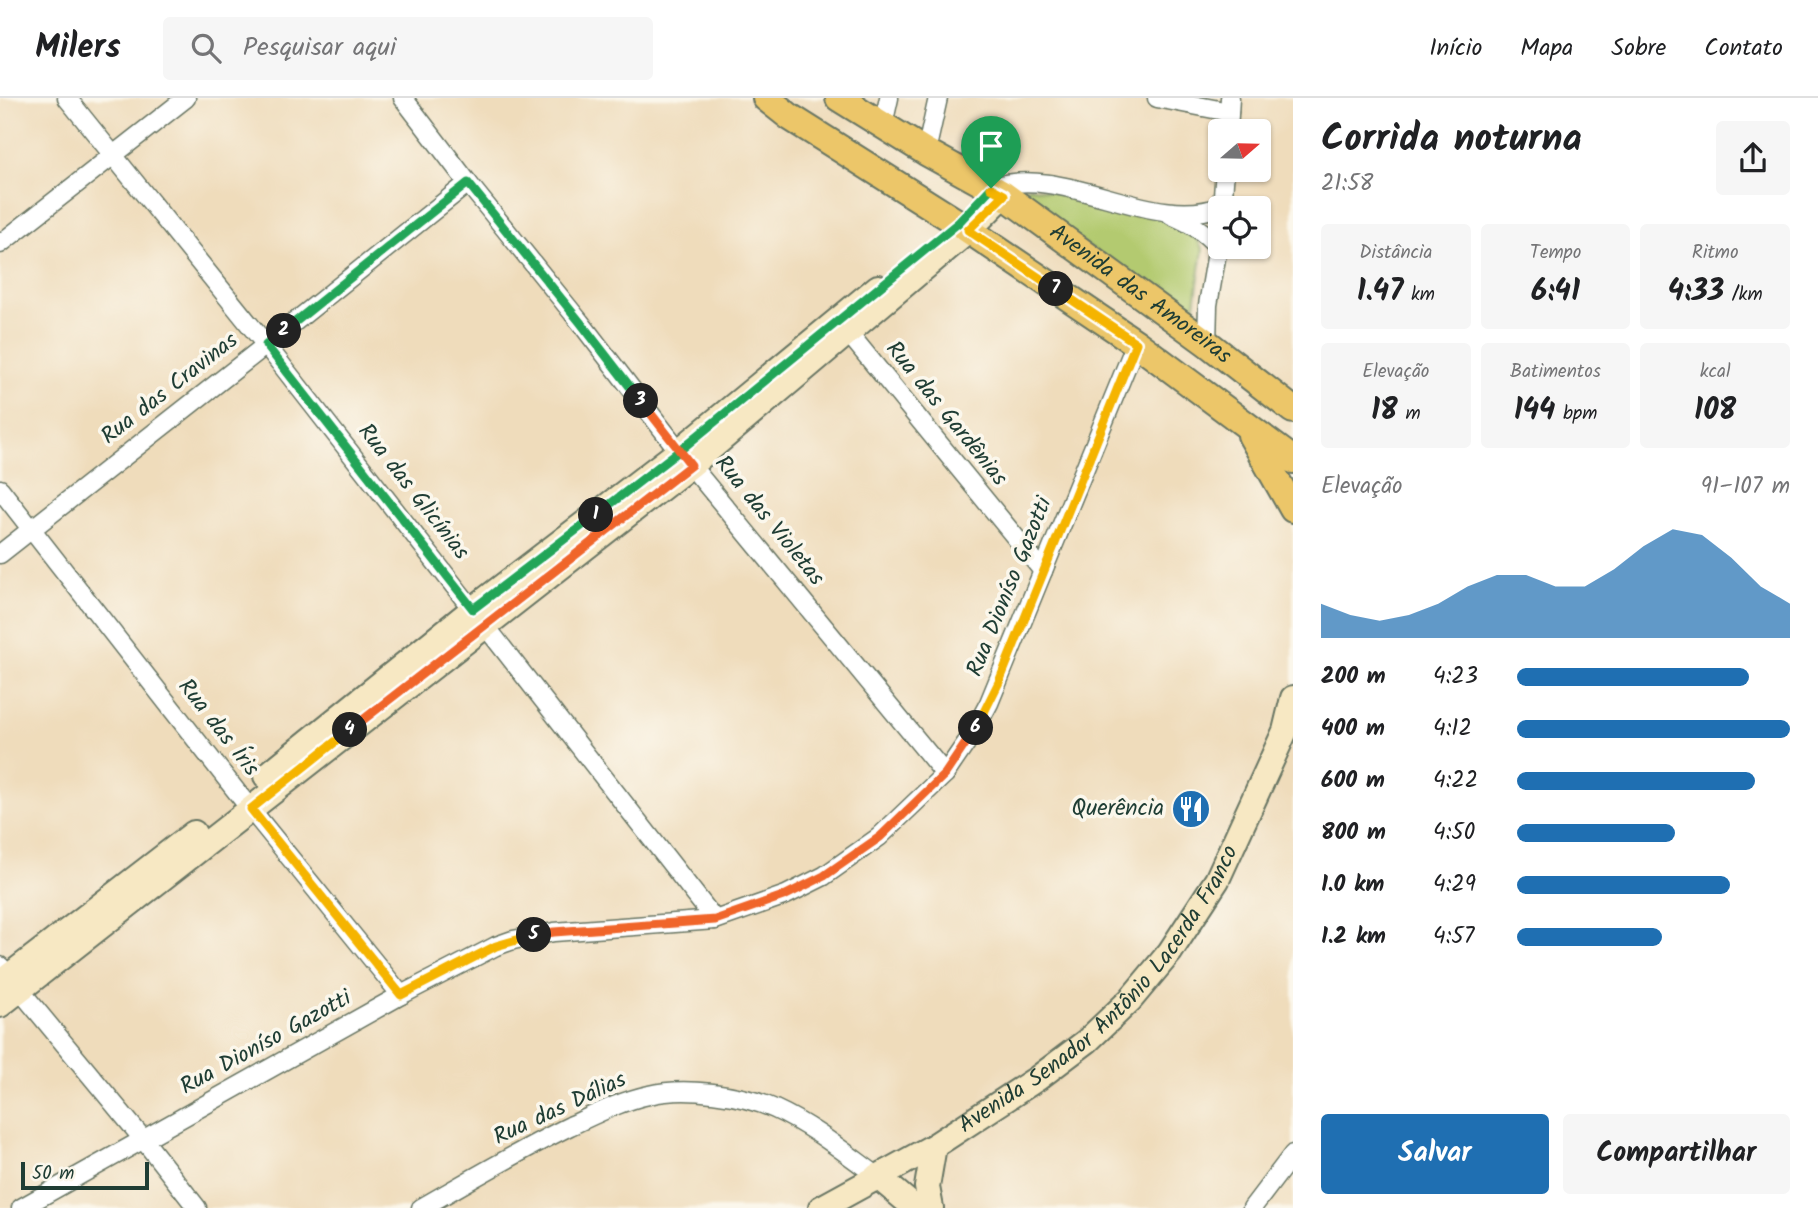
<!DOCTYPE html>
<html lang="pt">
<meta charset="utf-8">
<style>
:root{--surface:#fff;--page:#f6f6f6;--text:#202124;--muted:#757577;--line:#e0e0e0;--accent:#1f6fb2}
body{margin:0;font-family:Kalam,sans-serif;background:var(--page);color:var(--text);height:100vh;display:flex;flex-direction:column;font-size:26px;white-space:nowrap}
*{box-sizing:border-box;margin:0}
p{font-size:23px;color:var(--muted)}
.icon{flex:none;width:38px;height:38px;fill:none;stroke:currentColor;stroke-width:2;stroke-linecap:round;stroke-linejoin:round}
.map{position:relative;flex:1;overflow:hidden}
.drawer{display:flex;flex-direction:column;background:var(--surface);width:525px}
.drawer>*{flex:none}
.needle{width:46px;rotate:70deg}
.fabs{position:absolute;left:1208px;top:21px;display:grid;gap:14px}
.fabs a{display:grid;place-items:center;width:63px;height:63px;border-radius:7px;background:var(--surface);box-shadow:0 2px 5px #0004;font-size:35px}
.scale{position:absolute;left:21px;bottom:18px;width:128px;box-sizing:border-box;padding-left:7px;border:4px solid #1f3d34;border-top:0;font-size:19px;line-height:24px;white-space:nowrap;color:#1f3d34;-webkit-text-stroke:5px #fbf7ec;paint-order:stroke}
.pin{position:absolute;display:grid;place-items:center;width:60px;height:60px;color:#fff;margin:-72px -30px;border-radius:50% 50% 50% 0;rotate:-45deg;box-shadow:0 0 7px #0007}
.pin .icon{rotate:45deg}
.km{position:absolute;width:35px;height:35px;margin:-18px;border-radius:50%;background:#222;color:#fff;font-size:19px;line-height:35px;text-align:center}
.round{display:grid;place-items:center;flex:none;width:74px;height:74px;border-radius:7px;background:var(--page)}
.summary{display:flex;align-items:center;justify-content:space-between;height:119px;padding:0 28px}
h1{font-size:38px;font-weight:800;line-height:52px}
.figures{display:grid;grid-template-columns:repeat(3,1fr);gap:10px;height:119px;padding:7px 28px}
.figures div{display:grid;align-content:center;border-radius:7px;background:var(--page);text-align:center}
.figures b{font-size:30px;font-weight:800}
.figures small{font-size:19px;font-weight:400}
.figures p{font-size:19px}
.chart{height:196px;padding:14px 28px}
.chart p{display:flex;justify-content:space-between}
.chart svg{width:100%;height:126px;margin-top:7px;fill:var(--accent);opacity:.7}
.action{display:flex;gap:14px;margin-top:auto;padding:14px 28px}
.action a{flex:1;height:80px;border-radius:7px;background:var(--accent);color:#fff;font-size:28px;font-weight:800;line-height:80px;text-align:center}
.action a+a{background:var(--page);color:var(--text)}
ul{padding:0 28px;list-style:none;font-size:23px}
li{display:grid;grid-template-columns:112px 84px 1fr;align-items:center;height:52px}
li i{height:18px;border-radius:9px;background:var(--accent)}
header{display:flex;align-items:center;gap:42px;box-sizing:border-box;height:98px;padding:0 35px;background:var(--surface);border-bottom:2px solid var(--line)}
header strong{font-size:33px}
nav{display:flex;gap:38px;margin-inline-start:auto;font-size:24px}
.search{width:490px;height:63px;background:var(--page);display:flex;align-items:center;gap:18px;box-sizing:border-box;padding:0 24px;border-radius:7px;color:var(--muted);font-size:26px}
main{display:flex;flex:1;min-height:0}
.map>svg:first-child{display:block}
.green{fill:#b3ca6f;stroke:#698452;stroke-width:2}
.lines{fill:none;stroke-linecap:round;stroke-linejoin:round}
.street-casing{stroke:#687563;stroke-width:21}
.secondary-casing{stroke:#687563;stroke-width:28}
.primary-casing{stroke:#687563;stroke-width:30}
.street{stroke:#fff;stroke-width:18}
.secondary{stroke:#f7e8c3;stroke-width:24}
.primary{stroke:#ecc669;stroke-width:26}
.split-1-casing{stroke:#fff;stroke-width:14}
.split-2-casing{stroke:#fff;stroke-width:14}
.split-3-casing{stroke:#fff;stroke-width:14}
.split-4-casing{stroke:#fff;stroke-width:14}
.split-5-casing{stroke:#fff;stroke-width:14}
.split-6-casing{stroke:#fff;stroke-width:14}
.split-7-casing{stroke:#fff;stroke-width:14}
.split-8-casing{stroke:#fff;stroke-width:14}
.split-1{stroke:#22a559;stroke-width:9}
.split-2{stroke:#22a559;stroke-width:9}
.split-3{stroke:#22a559;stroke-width:9}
.split-4{stroke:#f0652b;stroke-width:9}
.split-5{stroke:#f5b400;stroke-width:9}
.split-6{stroke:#f0652b;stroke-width:9}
.split-7{stroke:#f5b400;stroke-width:9}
.split-8{stroke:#f5b400;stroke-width:9}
.labels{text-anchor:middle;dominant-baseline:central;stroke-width:7;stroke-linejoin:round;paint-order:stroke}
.street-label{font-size:23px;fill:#1f3d34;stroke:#fbf7ec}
.poi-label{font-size:23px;fill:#1f3d34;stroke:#fbf7ec;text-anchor:end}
</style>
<header>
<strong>Milers</strong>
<div class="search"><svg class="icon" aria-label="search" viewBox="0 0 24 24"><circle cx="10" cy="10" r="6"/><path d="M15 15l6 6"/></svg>Pesquisar aqui</div>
<nav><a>Início</a><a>Mapa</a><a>Sobre</a><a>Contato</a></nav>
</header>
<main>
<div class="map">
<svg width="1293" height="1110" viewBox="0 0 1293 1110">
<rect width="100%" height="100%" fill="#fbf7ec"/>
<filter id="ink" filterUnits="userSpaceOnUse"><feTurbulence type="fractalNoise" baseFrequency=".0143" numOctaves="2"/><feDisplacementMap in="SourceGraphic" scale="14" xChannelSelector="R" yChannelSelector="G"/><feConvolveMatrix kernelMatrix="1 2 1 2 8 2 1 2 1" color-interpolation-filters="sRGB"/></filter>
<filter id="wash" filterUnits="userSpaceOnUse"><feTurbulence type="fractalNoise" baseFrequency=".00686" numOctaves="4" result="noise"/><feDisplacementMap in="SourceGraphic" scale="28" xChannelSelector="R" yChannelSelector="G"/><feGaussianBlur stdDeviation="1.57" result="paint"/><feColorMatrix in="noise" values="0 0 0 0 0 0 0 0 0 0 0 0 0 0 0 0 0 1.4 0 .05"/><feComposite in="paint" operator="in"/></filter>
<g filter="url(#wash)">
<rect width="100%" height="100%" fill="#efdcbb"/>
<path class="green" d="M1029,89L1163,117L1195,137L1203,152L1193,219L1004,91Z"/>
</g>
<g filter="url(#ink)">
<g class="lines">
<defs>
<g id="street">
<path d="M67,0L266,247L715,822"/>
<path d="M403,0L468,85L580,224L679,353L945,676"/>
<path d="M1157,0L1229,14"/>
<path d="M883,27L889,0"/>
<path d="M1228,33L1230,0"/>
<path d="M926,54L938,0"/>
<path d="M991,90C1063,64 1152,136 1222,108"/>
<path d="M1222,110L1225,72"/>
<path d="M1171,117C1190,125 1204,133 1217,148"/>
<path d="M0,146L186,0"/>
<path d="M842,227L1043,473"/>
<path d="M1207,245L1208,207L1220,137"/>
<path d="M0,391L240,698L401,897"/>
<path d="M0,456L266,247L468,85"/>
<path d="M0,868L143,1041L197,1110"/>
<path d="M21,1110L401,897L496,848L513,842L554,834L715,822L786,797L824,778L879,739L945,676L973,635L989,605L1136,245"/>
<path d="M421,1110C470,1082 519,1053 570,1028C596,1016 621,1003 649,997C684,988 742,996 775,1011C812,1028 844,1054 877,1078"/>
<path d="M1252,1110L1293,1056"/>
</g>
<g id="secondary">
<path d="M266,678L473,511L679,353L878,189"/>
<path d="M0,885L194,735"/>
<path d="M0,907L691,367L968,133L1004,97"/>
<path d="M877,1078L915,1110"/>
<path id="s1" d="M821,1110L934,1048L1038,980L1087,943L1130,902L1170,854L1217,782L1285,633L1293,600"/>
<path d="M931,1110L927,1089L934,1048"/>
</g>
<g id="primary">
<path d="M766,0L790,19L958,125L1136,245L1293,362"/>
<path id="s2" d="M839,0L926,54L1004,97L1207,245L1293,312"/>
<path d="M1251,337L1293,411"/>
</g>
</defs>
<use href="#street" class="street-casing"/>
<use href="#secondary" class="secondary-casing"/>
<use href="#primary" class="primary-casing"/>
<use href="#street" class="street"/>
<use href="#secondary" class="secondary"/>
<use href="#primary" class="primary"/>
</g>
</g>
<g class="lines" filter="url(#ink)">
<defs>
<path id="split-1" d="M596,417L679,353L958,125L991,90"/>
<path id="split-2" d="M284,233L266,247L473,511L596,417"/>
<path id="split-3" d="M284,233L468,85L580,224L641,303"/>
<path id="split-4" d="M350,632L691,367L641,303"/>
<path id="split-5" d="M350,632L251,711L401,897L496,848L534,837"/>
<path id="split-6" d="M534,837L554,834L715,822L786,797L824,778L880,739L945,676L976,630"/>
<path id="split-7" d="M976,630L999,584L1136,245L1056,191"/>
<path id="split-8" d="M991,90L1004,97L968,132L1056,191"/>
</defs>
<use href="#split-1" class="split-1-casing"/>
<use href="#split-2" class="split-2-casing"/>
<use href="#split-3" class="split-3-casing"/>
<use href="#split-4" class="split-4-casing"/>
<use href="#split-5" class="split-5-casing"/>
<use href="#split-6" class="split-6-casing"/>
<use href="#split-7" class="split-7-casing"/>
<use href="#split-8" class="split-8-casing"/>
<use href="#split-1" class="split-1"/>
<use href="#split-2" class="split-2"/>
<use href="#split-3" class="split-3"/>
<use href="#split-4" class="split-4"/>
<use href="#split-5" class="split-5"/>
<use href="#split-6" class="split-6"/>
<use href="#split-7" class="split-7"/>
<use href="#split-8" class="split-8"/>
</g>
<defs>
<symbol id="restaurant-disc" viewBox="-11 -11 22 22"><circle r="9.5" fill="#1f6fb2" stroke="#fbf7ec"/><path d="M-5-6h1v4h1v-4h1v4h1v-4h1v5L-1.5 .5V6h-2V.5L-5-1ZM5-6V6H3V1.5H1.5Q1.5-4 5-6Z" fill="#fff"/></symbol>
</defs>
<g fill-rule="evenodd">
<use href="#restaurant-disc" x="1169" y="689" width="44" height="44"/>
</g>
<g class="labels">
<g class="street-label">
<text stroke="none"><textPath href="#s2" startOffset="360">Avenida das Amoreiras</textPath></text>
<text transform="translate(170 291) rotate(-38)">Rua das Cravinas</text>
<text transform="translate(946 316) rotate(51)">Rua das Gardênias</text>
<text transform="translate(413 394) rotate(52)">Rua das Glicínias</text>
<text transform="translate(769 423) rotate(51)">Rua das Violetas</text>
<text transform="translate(1010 489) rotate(-68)">Rua Dioníso Gazotti</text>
<text transform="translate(218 630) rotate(52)">Rua das Íris</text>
<text stroke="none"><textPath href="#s1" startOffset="360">Avenida Senador Antônio Lacerda Franco</textPath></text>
<text transform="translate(266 945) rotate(-29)">Rua Dioníso Gazotti</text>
<text transform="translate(560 1011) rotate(-25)">Rua das Dálias</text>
</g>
<g class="poi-label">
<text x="1164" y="711">Querência</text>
</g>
</g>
</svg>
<div class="fabs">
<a><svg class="needle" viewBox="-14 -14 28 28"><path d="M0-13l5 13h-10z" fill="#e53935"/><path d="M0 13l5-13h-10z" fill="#757577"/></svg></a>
<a><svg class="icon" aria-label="locate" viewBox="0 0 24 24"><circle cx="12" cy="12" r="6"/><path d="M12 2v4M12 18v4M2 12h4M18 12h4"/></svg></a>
</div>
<div class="scale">50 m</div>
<div class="pin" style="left:991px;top:90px;background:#1e9e55"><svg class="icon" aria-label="arrive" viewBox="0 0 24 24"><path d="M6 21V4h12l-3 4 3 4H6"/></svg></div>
<b class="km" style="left:596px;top:417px">1</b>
<b class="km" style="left:284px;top:233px">2</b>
<b class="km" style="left:641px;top:303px">3</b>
<b class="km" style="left:350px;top:632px">4</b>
<b class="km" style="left:534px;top:837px">5</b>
<b class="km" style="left:976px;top:630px">6</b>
<b class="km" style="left:1056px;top:191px">7</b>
</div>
<section class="drawer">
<div class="summary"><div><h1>Corrida noturna</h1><p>21:58</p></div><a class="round"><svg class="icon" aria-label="share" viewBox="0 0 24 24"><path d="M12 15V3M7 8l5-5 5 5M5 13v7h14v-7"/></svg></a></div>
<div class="figures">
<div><p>Distância</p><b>1.47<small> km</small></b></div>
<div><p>Tempo</p><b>6:41</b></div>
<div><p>Ritmo</p><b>4:33<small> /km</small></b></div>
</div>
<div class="figures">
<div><p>Elevação</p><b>18<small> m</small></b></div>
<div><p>Batimentos</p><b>144<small> bpm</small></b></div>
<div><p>kcal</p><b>108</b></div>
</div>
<div class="chart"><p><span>Elevação</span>91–107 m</p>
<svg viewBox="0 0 160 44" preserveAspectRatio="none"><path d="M0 44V32L10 36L20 38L30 36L40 32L50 26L60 22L70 22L80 26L90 26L100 20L110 12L120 6L130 8L140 16L150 26L160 32V44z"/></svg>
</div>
<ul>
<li><b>200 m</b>4:23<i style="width:85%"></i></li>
<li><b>400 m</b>4:12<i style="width:100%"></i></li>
<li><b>600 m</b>4:22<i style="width:87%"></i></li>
<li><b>800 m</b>4:50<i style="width:58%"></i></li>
<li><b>1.0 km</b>4:29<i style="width:78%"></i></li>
<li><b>1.2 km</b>4:57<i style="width:53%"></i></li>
</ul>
<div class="action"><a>Salvar</a><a>Compartilhar</a></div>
</section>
</main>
